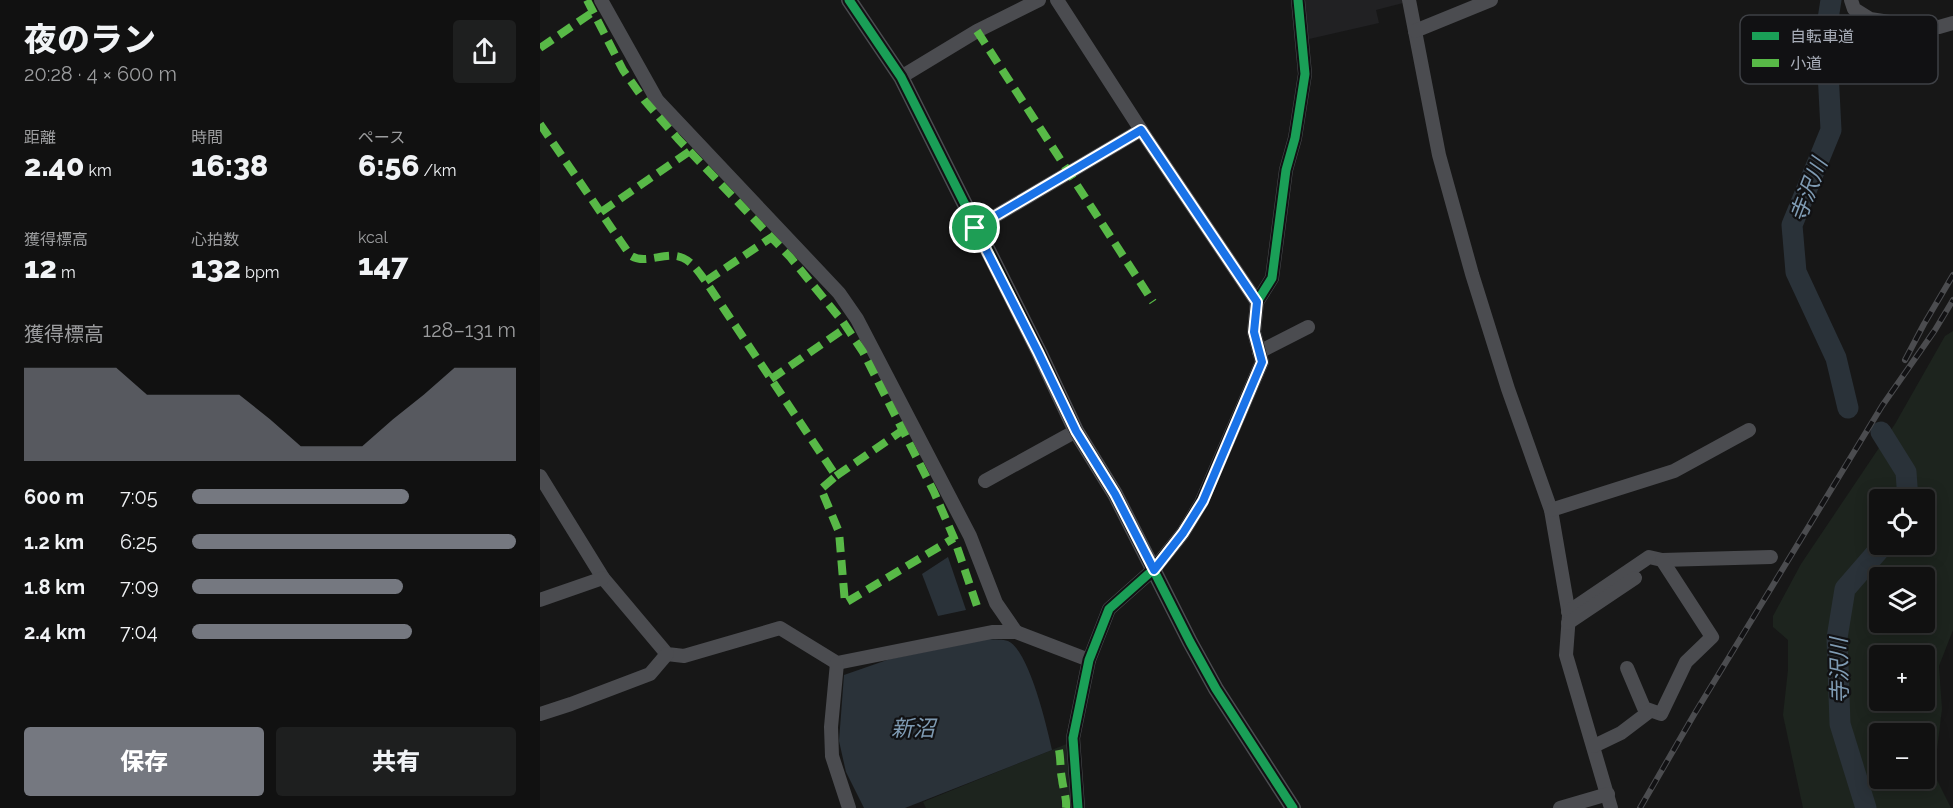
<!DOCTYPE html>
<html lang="ja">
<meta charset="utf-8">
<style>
:root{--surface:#111;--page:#1e1f1f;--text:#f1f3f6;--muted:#9c9d9f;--line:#303131;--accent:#757880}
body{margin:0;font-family:Raleway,"Noto Sans JP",sans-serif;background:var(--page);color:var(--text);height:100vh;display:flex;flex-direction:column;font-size:22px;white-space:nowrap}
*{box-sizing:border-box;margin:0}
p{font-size:20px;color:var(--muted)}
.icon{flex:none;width:33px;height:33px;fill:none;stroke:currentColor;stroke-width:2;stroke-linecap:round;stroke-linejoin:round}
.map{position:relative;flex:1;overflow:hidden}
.drawer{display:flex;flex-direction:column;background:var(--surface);width:540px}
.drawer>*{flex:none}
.fabs{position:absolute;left:1329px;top:489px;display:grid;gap:12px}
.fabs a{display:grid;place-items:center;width:66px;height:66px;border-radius:6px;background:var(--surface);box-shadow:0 3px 15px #0003,0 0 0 2px var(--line);font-size:30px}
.pin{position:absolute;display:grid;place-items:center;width:51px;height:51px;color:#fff;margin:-26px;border:3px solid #fff;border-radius:50%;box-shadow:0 2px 6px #0007}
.round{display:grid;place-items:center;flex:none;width:63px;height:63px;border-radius:6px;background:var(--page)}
.headline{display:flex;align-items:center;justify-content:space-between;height:102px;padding:0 24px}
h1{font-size:33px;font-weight:800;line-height:45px}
.metrics{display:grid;grid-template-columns:repeat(3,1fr);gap:9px;height:102px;padding:6px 24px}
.metrics div{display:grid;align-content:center}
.metrics b{font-size:30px;font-weight:800}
.metrics small{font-size:16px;font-weight:400}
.metrics p{font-size:16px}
.chart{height:168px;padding:12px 24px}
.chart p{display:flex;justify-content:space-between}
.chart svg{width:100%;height:108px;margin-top:6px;fill:var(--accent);opacity:.7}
.cta{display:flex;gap:12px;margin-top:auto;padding:12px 24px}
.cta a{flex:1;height:69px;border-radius:6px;background:var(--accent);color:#fff;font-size:24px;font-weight:800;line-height:69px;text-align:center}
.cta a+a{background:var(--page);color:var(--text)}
ul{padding:0 24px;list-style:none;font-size:20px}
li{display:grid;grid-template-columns:96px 72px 1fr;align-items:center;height:45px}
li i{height:15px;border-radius:8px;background:var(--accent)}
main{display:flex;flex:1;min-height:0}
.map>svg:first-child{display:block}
.built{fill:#212123}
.green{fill:#1d241e;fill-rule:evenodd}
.water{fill:#2a3239}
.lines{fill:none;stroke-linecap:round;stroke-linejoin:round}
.river{stroke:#2a3239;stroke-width:21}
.minor{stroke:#4b4c50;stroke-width:14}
.tertiary{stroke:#4b4c50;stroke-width:16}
.rail-casing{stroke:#4b4c4f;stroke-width:6}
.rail{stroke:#111113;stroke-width:4;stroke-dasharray:11;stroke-linecap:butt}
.quiet{stroke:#58b947;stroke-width:8;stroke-dasharray:15 8;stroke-linecap:butt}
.cycleway-casing{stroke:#111113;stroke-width:13}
.cycleway{stroke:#1a9f57;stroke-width:9}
.route-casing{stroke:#fff;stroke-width:12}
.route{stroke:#1a73e8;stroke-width:8}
.labels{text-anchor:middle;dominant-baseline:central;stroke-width:4.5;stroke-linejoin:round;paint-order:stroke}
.water-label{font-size:22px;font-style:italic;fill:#7f9bb3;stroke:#111113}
.key{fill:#111113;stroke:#3e4045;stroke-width:1.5}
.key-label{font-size:16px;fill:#a8adb8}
</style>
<main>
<section class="drawer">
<div class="headline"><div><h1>夜のラン</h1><p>20:28 · 4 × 600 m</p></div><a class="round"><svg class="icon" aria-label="share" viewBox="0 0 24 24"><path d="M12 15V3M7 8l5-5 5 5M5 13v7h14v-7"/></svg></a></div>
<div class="metrics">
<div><p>距離</p><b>2.40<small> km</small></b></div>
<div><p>時間</p><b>16:38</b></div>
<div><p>ペース</p><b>6:56<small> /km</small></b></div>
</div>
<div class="metrics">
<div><p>獲得標高</p><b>12<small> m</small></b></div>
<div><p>心拍数</p><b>132<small> bpm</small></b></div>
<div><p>kcal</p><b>147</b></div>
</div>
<div class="chart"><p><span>獲得標高</span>128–131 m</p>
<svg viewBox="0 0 160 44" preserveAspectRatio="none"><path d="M0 44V6L10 6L20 6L30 6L40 17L50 17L60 17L70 17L80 27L90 38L100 38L110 38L120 27L130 17L140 6L150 6L160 6V44z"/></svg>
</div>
<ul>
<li><b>600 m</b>7:05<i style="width:67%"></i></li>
<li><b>1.2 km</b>6:25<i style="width:100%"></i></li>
<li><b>1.8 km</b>7:09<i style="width:65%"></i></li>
<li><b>2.4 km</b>7:04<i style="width:68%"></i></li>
</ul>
<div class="cta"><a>保存</a><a>共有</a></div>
</section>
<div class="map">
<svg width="1413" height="808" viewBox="0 0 1413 808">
<rect width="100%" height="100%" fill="#171717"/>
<path class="built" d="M763,0H862L863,3L836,10L839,23L769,39Z"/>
<g class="green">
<path d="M1413,331V630L1399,666L1402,709L1394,774L1411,808H1263L1243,715L1248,670V640L1233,627V616L1261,564L1355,424L1405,336ZM1340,500H1384V544H1340ZM1340,578H1384V622H1340ZM1340,656H1384V700H1340ZM1340,734H1384V778H1340Z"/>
<path d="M529,743L534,808H386L383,802Z"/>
</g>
<g class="water">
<path d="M408,557L426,610L398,616L382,574Z"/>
<path d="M449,639C454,640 463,639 468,641C489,650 507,727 512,750L365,808H324L306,772L299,741L304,675L350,659Z"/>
</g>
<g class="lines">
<g class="river">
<path d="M1291,0L1286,32L1291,130L1252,225L1256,272L1296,358L1308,408"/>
<path d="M1341,432L1366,472L1368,500"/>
<path d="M1326,808L1300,724L1297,638L1305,589L1344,544"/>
</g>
<g class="minor">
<path d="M61,0L117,100L299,293L317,319L430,536L456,603L476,632"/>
<path d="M517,0L601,130L717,302"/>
<path d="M869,0L899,155L932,274L968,389L1011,510L1029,615L1026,655L1071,808"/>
<path d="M1311,0L1314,9L1330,19L1381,27H1399L1413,23"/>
<path d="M875,31L951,0"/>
<path d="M361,77L437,31L499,0"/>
<path d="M435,228L601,130"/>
<path d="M719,352L768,327"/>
<path d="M0,476L63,578L127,654L144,656L240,628L297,663L452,632H476L549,660"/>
<path d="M445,481L536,431"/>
<path d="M1011,510L1134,471L1209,430"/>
<path d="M0,600L63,578"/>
<path d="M1028,612L1109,557L1122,560L1231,557"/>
<path d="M1028,623L1095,578"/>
<path d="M297,663L291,727L292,756L309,808"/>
<path d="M1087,668L1104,708L1121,714L1146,662L1172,637L1122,560"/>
<path d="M0,714L31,704L110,674L127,654"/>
<path d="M1054,746L1081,733L1110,711"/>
<path d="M538,808L533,738L549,660L569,609L614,569L643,533L661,503L722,362L714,332L717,302L732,278L746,170L755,138L765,74L758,0"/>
<path d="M1020,808L1068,794"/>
</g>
<path class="tertiary" d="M309,0L361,77L499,352L536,431L575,494L650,642L676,689L753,808"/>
<defs>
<g id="rail">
<path d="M1365,360L1384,324L1413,275"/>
<path d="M1100,808L1155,713L1342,406L1395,330L1413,300"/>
</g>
</defs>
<use href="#rail" class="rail-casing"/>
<use href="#rail" class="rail"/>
<g class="quiet">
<path d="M47,0L83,70L105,101L138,139L250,257L303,322L323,352L394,492L414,538L438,609"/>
<path d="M437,31L613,302"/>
<path d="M0,48L53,12"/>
<path d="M0,124L90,255C105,266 126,250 143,258C152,262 158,271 164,279L296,476L281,489L299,532L305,603L414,538"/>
<path d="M61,212L150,151"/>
<path d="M166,281L232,237"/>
<path d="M231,379L307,327"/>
<path d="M296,476L363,430"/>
<path d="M519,750C521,760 520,770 522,779C523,789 527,798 526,808"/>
</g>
<defs>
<g id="cycleway">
<path d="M309,0L361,77L499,352L536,431L575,494L650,642L676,689L753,808"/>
<path d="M538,808L533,738L549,660L569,609L614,569L643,533L661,503L722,362L714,332L717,302L732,278L746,170L755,138L765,74L758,0"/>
</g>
</defs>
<use href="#cycleway" class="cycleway-casing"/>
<use href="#cycleway" class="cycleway"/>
</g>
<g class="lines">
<defs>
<path id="route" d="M601,130L717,302L714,332L722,362L663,501L643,533L614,570L575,494L536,431L498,352L435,228Z"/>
</defs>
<use href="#route" class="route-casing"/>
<use href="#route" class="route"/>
</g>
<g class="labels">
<g class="water-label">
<text transform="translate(1268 190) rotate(-69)">寺沢川</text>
<text transform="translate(1299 671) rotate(-91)">寺沢川</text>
<text x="373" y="728">新沼</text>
</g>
</g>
<rect x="1200" y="15" width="198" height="69" rx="9" class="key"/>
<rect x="1212" y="32" width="27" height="8" fill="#1a9f57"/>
<rect x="1212" y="59" width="27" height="8" fill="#58b947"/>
<g class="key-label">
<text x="1250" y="42">自転車道</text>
<text x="1250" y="69">小道</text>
</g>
</svg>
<div class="fabs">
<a><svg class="icon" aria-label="locate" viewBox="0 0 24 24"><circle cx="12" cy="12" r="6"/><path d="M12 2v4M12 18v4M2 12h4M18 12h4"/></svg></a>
<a><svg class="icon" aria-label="layers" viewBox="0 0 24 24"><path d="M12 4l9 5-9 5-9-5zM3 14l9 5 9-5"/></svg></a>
<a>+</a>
<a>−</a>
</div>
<div class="pin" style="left:435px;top:228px;background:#1e9e55"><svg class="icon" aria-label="arrive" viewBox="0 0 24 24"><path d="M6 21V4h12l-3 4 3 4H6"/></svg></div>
</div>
</main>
